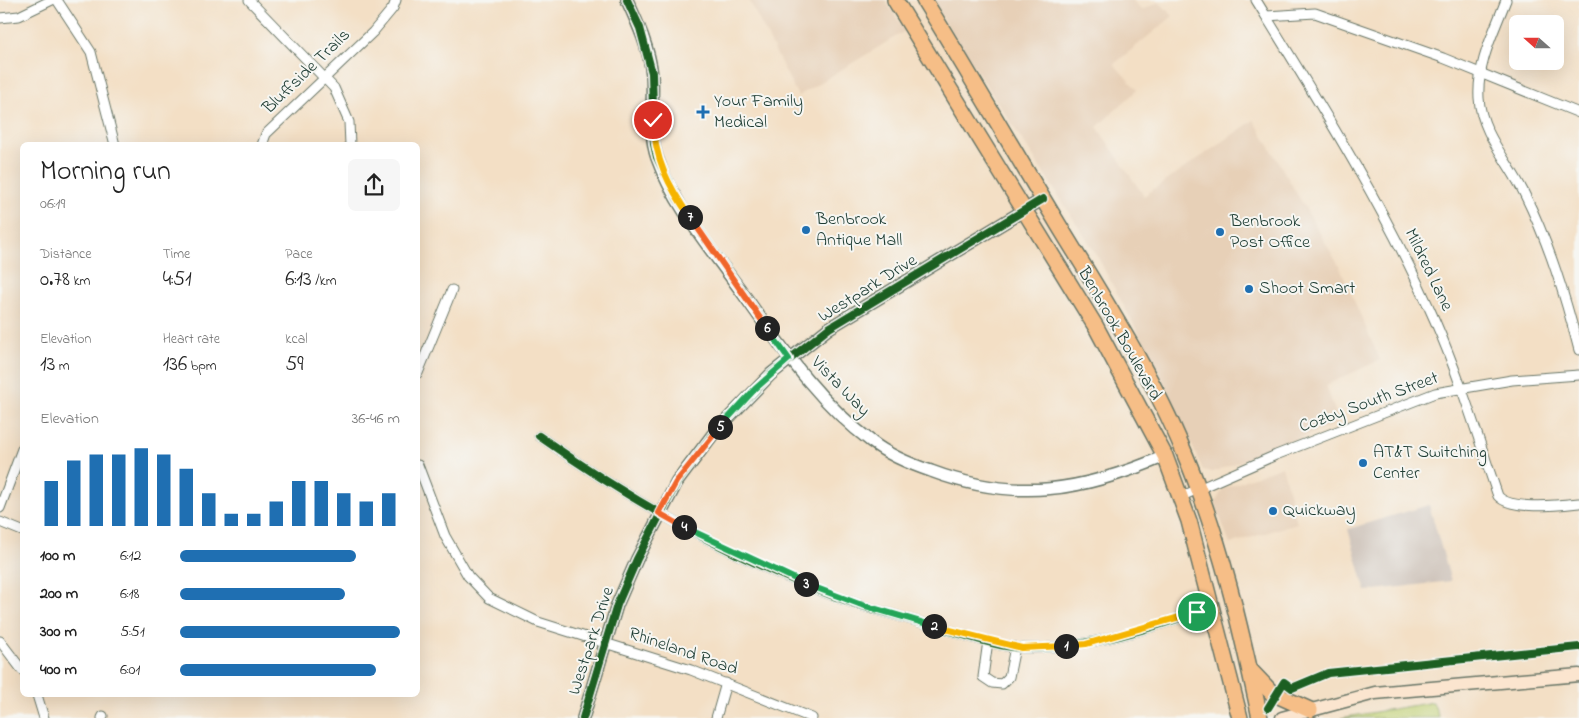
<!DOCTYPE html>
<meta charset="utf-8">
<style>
:root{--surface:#fff;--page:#f6f6f6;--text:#222;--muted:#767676;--accent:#1f6fb2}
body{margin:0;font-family:"Indie Flower",sans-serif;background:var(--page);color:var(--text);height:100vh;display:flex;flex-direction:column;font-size:19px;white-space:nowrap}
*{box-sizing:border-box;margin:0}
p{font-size:16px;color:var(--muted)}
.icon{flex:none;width:28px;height:28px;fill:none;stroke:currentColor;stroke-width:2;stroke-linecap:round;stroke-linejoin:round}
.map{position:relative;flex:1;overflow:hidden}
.details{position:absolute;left:20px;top:142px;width:400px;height:555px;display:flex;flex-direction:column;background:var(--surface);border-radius:8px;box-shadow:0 5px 20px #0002}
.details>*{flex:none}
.needle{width:32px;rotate:291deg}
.fabs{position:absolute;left:1509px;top:15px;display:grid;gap:10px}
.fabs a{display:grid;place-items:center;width:55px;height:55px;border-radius:8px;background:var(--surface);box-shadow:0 5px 20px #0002;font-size:25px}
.pin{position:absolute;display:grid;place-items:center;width:42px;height:42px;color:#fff;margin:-21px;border:2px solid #fff;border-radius:50%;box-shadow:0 1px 5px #0007}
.km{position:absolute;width:25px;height:25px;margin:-12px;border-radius:50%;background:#222;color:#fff;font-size:14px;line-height:25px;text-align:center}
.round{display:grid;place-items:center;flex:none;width:52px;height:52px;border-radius:8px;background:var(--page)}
.summary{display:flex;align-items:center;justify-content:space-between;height:85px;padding:0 20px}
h1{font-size:28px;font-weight:600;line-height:38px}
.metrics{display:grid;grid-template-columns:repeat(3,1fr);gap:8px;height:85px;padding:5px 20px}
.metrics div{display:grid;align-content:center}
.metrics b{font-size:21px;font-weight:600}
.metrics small{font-size:14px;font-weight:400}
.metrics p{font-size:14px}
.chart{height:140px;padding:10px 20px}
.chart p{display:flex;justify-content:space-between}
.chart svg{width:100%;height:90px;margin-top:5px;stroke:var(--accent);stroke-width:6}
ul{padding:0 20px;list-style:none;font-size:16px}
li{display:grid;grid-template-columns:80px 60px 1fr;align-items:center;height:38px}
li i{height:12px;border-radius:6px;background:var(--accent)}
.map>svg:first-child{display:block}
.built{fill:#e7d0b7}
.industrial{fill:#cdc2b9}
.green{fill:#c0cf72;stroke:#708653}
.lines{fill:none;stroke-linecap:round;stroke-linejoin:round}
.minor-casing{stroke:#697667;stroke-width:11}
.tertiary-casing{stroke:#697667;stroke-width:14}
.secondary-casing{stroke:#697667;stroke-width:15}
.trunk-casing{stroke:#697667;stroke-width:18}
.minor{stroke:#fff;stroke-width:9}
.tertiary{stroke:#fff;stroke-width:11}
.secondary{stroke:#fbe5cf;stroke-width:12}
.trunk{stroke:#f6be87;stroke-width:15}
.cycleway-casing{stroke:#f6f6f2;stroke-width:11}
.cycleway{stroke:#1b5e20;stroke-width:8}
.split-1-casing{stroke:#fff;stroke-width:10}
.split-2-casing{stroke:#fff;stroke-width:10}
.split-3-casing{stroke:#fff;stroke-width:10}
.split-4-casing{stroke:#fff;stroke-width:10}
.split-5-casing{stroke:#fff;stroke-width:10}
.split-6-casing{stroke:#fff;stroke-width:10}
.split-7-casing{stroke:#fff;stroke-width:10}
.split-8-casing{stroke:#fff;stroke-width:10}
.split-1{stroke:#f5b400;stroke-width:6}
.split-2{stroke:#f5b400;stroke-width:6}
.split-3{stroke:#22a559;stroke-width:6}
.split-4{stroke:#22a559;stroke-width:6}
.split-5{stroke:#f0652b;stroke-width:6}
.split-6{stroke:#22a559;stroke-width:6}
.split-7{stroke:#f0652b;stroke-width:6}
.split-8{stroke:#f5b400;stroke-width:6}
.poi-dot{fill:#1f6fb2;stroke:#f6f6f2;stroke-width:2}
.labels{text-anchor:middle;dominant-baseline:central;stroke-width:4;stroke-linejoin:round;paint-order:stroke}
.street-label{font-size:18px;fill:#1f3d34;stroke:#f6f6f2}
.poi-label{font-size:18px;fill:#1f3d34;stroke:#f6f6f2;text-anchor:start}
</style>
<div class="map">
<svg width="1579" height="718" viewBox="0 0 1579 718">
<rect width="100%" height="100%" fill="#f6f6f2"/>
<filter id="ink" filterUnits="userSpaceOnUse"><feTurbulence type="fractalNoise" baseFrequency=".02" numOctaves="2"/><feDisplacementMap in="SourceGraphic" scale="10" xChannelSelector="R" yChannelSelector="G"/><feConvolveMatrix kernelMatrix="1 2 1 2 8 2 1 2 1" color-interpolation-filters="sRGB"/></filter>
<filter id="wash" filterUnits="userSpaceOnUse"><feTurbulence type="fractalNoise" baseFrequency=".0096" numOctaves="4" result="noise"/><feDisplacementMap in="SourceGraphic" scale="20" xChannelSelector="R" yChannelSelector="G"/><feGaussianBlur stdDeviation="1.12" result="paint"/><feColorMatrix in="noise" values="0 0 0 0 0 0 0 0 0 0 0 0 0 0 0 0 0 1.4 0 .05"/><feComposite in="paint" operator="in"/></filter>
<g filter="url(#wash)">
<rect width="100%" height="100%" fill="#f3dfc5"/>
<g class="built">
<path d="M749,0H885L905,31L798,96Z"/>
<path d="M931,0H1132L1142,10L1159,2L1173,16L1114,64L1137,90L1097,127L1144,196L1254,120L1339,266L1380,360L1326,385L1339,423L1213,472L1203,470L1156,366L1095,252Z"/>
<path d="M1282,466L1297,523L1230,544L1215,503L1223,489Z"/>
</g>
<path class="industrial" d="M1429,505L1451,581L1366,591L1348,529Z"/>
<path class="green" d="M1433,702L1439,718H1341Z"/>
</g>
<g filter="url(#ink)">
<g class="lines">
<defs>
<g id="minor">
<path d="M57,0L91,52L115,145"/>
<path d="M249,0L334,88L349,122L350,145"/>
<path d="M1256,0C1320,104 1386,209 1435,321C1460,378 1478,438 1498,496C1511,511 1560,505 1579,503"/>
<path d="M1506,0C1494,32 1477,63 1479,98C1481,133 1509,162 1524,193C1549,243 1565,296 1579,350"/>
<path d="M1266,16L1315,13L1443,58L1579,113"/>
<path d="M0,18L19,16L52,0"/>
<path d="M262,145L266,134L373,32L393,8L396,0"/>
<path d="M418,373L452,290"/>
<path d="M539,436C637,505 745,566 859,605C885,613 910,619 936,627C964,634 995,647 1024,648C1087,649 1153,628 1212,607"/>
<path d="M418,465L445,536L468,576L489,598L538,622L691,670L812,718"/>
<path d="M1180,497L1276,455L1435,393L1512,380L1579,375"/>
<path d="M0,508L22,449"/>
<path d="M0,522L22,531"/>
<path d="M0,641L22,670"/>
<path d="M988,641L983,677L992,683L1002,684L1009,677L1015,647"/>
<path d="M37,695L44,718"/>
<path d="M102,718L103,716"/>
<path d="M716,718L726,683"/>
</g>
<g id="tertiary">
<path d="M627,0C638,24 649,48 652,75C654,102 648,132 657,158C674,206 714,253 744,295C782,348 819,403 872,442C890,456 910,464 931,471C1016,503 1084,491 1165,456"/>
<path d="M583,718L617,605L637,559L677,482L714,433L771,374L829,328L1043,199"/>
</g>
<path id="secondary" d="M1282,718L1375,693L1579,675"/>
<g id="trunk">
<path d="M895,0L1096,327L1165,456L1189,521L1240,718"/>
<path d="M924,0C970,74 1013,150 1058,224C1103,298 1151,372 1184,452C1220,537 1241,628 1260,718"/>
<path d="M1250,670L1272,693L1310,710"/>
</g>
</defs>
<use href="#minor" class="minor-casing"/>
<use href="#tertiary" class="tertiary-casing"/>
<use href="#secondary" class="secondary-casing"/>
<use href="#trunk" class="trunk-casing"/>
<use href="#minor" class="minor"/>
<use href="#tertiary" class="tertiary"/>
<use href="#secondary" class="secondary"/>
<use href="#trunk" class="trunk"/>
<defs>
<g id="cycleway">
<path d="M627,0L640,28L652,73L654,144L657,157L677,198L789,359"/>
<path d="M539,436C637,505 745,566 859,605C885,613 910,619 936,627C964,634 995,647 1024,648C1087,649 1153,628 1212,607"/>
<path d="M1268,708L1284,682L1292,688L1328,673L1579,647"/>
<path d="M583,718L617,605L637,559L677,482L714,433L771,374L829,328L1043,199"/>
</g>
</defs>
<use href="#cycleway" class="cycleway-casing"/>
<use href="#cycleway" class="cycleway"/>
</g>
</g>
<g class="lines" filter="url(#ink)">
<defs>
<path id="split-1" d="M1066,646L1086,644L1197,612"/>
<path id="split-2" d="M934,626L1022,648L1066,646"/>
<path id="split-3" d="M806,584L859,604L934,626"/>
<path id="split-4" d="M684,527L806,584"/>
<path id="split-5" d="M684,527L659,513L676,482L720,427"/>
<path id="split-6" d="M720,427L755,389L789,359L767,328"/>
<path id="split-7" d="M690,217L767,328"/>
<path id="split-8" d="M653,120C655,160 668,185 690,217"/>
</defs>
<use href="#split-1" class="split-1-casing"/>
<use href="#split-2" class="split-2-casing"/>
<use href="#split-3" class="split-3-casing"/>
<use href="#split-4" class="split-4-casing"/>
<use href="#split-5" class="split-5-casing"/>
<use href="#split-6" class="split-6-casing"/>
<use href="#split-7" class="split-7-casing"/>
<use href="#split-8" class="split-8-casing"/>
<use href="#split-1" class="split-1"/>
<use href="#split-2" class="split-2"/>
<use href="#split-3" class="split-3"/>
<use href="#split-4" class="split-4"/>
<use href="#split-5" class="split-5"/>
<use href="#split-6" class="split-6"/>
<use href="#split-7" class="split-7"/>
<use href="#split-8" class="split-8"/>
</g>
<g class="poi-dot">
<path d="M700.5 104.5h5v5h5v5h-5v5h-5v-5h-5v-5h5z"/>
<circle cx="806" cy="230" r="5"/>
<circle cx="1220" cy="232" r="5"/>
<circle cx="1249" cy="289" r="5"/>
<circle cx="1363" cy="463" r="5"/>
<circle cx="1273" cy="511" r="5"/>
</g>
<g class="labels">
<g class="street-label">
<text transform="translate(307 72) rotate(-44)">Bluffside Trails</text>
<text transform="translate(1428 270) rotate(64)">Mildred Lane</text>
<text transform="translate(868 289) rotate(-32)">Westpark Drive</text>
<text transform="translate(1119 334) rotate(60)">Benbrook Boulevard</text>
<text transform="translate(840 387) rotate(46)">Vista Way</text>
<text transform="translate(1369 403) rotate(-20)">Cozby South Street</text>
<text transform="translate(592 641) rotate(-72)">Westpark Drive</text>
<text transform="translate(683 652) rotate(19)">Rhineland Road</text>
</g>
<g class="poi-label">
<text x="714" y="102">Your Family<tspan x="714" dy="21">Medical</tspan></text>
<text x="816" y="220">Benbrook<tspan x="816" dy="21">Antique Mall</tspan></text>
<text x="1230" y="222">Benbrook<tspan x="1230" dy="21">Post Office</tspan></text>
<text x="1259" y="289">Shoot Smart</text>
<text x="1373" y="453">AT&amp;T Switching<tspan x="1373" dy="21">Center</tspan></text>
<text x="1283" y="511">Quickway</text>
</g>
</g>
</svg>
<div class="fabs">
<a><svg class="needle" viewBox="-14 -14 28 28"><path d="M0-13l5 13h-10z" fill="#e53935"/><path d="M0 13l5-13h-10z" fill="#767676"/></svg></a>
</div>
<div class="pin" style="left:1197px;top:612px;background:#1e9e55"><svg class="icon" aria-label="arrive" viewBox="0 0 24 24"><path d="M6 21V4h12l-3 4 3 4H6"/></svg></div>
<div class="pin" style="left:653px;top:120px;background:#d93025"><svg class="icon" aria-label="check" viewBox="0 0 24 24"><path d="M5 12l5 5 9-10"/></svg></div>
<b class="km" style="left:1066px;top:646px">1</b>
<b class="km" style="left:934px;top:626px">2</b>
<b class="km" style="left:806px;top:584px">3</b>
<b class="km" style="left:684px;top:527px">4</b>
<b class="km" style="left:720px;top:427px">5</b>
<b class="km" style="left:767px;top:328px">6</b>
<b class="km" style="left:690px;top:217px">7</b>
<section class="details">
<div class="summary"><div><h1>Morning run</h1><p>06:19</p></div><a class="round"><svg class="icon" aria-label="share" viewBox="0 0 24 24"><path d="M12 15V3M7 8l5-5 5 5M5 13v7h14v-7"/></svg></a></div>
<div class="metrics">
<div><p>Distance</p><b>0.78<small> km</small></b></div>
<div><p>Time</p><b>4:51</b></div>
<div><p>Pace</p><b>6:13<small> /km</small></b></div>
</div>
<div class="metrics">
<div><p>Elevation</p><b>13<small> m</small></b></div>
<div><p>Heart rate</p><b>136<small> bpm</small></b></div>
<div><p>kcal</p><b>59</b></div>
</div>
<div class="chart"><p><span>Elevation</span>36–46 m</p>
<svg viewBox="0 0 160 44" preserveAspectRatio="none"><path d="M5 44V22M15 44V12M25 44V9M35 44V9M45 44V6M55 44V9M65 44V16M75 44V28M85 44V38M95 44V38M105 44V32M115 44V22M125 44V22M135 44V28M145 44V32M155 44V28"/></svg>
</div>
<ul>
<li><b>100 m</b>6:12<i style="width:80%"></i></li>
<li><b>200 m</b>6:18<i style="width:75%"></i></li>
<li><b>300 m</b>5:51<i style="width:100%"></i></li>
<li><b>400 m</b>6:01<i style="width:89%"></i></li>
</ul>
</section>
</div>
